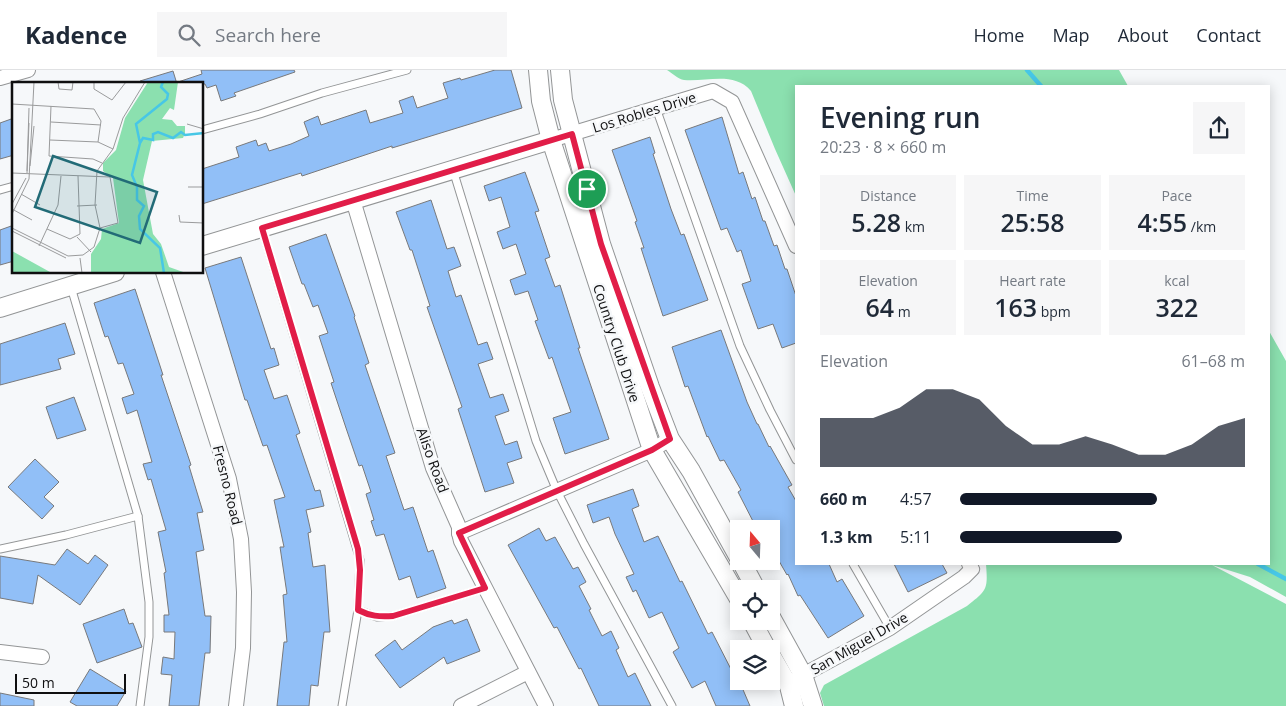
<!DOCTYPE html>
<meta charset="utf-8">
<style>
:root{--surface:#fff;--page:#f6f6f7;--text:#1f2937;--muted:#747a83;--line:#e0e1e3;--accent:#111827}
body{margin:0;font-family:"Open Sans",sans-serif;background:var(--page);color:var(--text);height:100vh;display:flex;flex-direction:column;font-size:19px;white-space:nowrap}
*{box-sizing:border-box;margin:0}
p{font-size:16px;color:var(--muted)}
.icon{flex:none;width:28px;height:28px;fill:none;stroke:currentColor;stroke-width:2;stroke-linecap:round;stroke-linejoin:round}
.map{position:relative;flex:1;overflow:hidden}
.details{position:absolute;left:795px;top:15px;width:475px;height:480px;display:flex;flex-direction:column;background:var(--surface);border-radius:0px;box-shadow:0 2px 12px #0003}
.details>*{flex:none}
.needle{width:32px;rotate:341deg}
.tools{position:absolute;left:730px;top:450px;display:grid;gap:10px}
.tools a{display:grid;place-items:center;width:50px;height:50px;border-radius:0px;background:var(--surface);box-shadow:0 2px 12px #0003;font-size:25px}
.scale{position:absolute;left:15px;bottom:12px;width:111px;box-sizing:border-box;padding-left:5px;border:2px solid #0f0f10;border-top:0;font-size:14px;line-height:18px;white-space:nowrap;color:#0f0f10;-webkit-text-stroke:4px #f6f8fa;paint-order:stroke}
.pin{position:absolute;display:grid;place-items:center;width:42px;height:42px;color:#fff;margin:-21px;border:2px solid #fff;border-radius:50%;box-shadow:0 1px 5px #0007}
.round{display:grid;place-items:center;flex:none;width:52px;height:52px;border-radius:0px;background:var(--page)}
.overview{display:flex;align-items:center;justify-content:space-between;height:85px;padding:0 25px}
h1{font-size:28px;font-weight:600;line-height:38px}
.metrics{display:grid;grid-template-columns:repeat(3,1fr);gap:8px;height:85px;padding:5px 25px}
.metrics div{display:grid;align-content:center;border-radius:0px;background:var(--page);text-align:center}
.metrics b{font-size:25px;font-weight:600}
.metrics small{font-size:14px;font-weight:400}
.metrics p{font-size:14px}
.chart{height:140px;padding:10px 25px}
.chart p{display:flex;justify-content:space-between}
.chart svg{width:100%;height:90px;margin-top:5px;fill:var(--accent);opacity:.7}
ul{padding:0 25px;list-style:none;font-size:16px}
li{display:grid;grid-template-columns:80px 60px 1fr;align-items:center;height:38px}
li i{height:12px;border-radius:6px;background:var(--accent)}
header{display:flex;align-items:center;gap:30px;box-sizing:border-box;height:70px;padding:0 25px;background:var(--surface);border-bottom:1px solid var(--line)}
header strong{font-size:24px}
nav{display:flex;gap:28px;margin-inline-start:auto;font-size:18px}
.search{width:350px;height:45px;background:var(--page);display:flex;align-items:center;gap:12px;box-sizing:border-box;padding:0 18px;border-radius:0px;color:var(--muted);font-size:19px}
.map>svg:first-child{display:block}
.green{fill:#8be0af}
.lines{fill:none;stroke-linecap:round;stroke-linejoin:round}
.stream{stroke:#47c7e6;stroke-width:4.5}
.building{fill:#91bff7;stroke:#78797b}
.service-casing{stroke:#939596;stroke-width:9}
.minor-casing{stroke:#939596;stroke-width:16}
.tertiary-casing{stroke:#939596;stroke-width:20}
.service{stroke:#fff;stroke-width:7}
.minor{stroke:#fff;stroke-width:14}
.tertiary{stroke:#fff;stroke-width:18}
.route-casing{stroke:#fff;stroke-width:10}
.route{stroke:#e11d48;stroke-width:6}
.labels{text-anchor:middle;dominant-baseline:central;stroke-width:5;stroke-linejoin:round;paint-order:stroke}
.street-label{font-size:14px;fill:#0f0f10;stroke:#f6f8fa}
.inset-river{fill:none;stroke:#47c7e6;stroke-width:2.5}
.inset-road{fill:none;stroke:#9a9b9c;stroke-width:1}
.view{fill:#226b77;fill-opacity:0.15;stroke:#226b77;stroke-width:2.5}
.inset-edge{fill:none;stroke:#0f0f10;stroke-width:2.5}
</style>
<header>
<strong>Kadence</strong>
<div class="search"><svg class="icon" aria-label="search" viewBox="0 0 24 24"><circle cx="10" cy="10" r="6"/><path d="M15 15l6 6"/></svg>Search here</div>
<nav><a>Home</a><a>Map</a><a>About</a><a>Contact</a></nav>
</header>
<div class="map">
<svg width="1286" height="636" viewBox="0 0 1286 636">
<rect width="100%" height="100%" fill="#f6f8fa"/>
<g class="green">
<path d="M667,0H1119L1128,16H796V126L775,79L751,21C734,1 707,12 684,10C678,9 672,3 667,0Z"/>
<path d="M1269,261L1286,291V527L1250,507L1212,495L1286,534V636H824L820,623L824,615L967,536C987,520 988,520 986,494H1269Z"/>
</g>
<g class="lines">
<g class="stream">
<path d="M1027,0L1041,16"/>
<path d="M1258,494L1286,509"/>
</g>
</g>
<g class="building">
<path d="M201,0H294L295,2L234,23L236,26L221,31L216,15L207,18L205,14H178V12L202,4Z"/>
<path d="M495,0H511L522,38L392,78V76L302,106L301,103L202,134V99L239,87L236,77L256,70L258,76L266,73L269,81L291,74L309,66L304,52L318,46L321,55L366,40L370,53L403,43L399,31L413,26L417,38L448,28L443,13L460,8L461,10Z"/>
<path d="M173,1L177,14H141L140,11Z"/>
<path d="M722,47L739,104L743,102L752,129L755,127L763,151H765L774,176L777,175L785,199H787L796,226V273L782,278L773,254L758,259L742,214L751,211L741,180L737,182L727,158L721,160L685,60Z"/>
<path d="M14,48V85L0,89V53Z"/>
<path d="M650,67L655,83L653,84L671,139L681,165L684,164L708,230L663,246L641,178H644L635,152L637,151L612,80Z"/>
<path d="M525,102L539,141L535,142L550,187L545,189L555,217L560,215L580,278H578L609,369L565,384L553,348L571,342L552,287L549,289L535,251L538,250L528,221L515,225L510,210L526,204L516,174L503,179L497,162L510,157L501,127L489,131L484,116Z"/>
<path d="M431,130L447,179L454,177L461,196L448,201L456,227L461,225L478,275L487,272L493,289L478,294L490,328L503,324L509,341L495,346L505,375L517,371L522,388L507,393L514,413L485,422L458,339L462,337L427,237L430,236L412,180H410L396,142Z"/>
<path d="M14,155V191L0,195V160Z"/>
<path d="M326,164L355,246L354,247L369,293L365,295L395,383L386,386L404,440L413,437L428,482L433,480L446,518L417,528L410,506L399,510L384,464L376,466L371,451L374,450L366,424L371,422L362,395L359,396L346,358L331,313L334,312L319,266L328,263L318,235L313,237L304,214H302L289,177Z"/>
<path d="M241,187L271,279L274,278L279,295L264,300L274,329L287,325L300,363L296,365L315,421L320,420L324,436L306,440L311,462L308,463L313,497L325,495L330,562H324L318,616L311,615L309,636H277L284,572H287L283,525L287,524L280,477H284L274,430L285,427L267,375L263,376L247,330H245L205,198Z"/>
<path d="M135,219L163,305H161L191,395L189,396L203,442L197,443L204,480L196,482L205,546H211L210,583H205L199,636H169L172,605L161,604L163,587L174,589L175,562H164V545H169L164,503L166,502L158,462L166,460L151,409L148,410L143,394L152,392L137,340L127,344L122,328L134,324L123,293L118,294L108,266L105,267L94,233Z"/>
<path d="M65,253L75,284L58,289L61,299L0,315V274Z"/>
<path d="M721,260L747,332L757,354H758L769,377L770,376L792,415L788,417L796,431V494H829L837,512L842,509L864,546L828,568L800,525L798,526L788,504L787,505L771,477V459H757L738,422L741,420L724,390L720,391L708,366L707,367L688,316L685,317L672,277Z"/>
<path d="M74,327L86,360L57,369L46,337Z"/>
<path d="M35,389L59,412L44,427L54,436L42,449L8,417Z"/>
<path d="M633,419L639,436L632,439L644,472L658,466L680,512L682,511L708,564L712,562L736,609L738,608L750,636H716L705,611L692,618L673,582L679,578L662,542L649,548L636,520L633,522L626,507L634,504L615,464L609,447L593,453L587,435Z"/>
<path d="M539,458L546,471L555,467L573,499L578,497L586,512L579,516L591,539L589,540L602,566L611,561L619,578L616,580L628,607L635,603L651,636H599L581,598L579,599L557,557L554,558L508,475Z"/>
<path d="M67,479L88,494L95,485L108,495L80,535L38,505L33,534L0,528V486L55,495Z"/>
<path d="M894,494H942L947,503L908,522Z"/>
<path d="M124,539L129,554L133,553L142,577L97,593L83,554Z"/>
<path d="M467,549L480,581L447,594L444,587L400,618L375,585L395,570L402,580L433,557L452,550L454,554Z"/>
<path d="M90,599L126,621L117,636H77L70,632Z"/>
<path d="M0,623L34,630V636H0Z"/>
</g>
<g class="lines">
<defs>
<g id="service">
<path d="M656,38L740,276L770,340L796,390"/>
<path d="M202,60L260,44L322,23L407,0"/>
<path d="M453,100L536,371L557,421L584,474L672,636"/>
<path d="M0,120L14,116"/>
<path d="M262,158L360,490L358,540L342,636"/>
<path d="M71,217L138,446L149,532V567L140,636"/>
<path d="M0,479L66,465L138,446"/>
<path d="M853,494L890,558"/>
<path d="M358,540L377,547L393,546L485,518"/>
</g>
<g id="minor">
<path d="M0,8L28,0"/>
<path d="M551,70L713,21L732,32L796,176"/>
<path d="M353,130L433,398L459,457V463L461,471L546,636"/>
<path d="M163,202L229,409L241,469L244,522L243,578L236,636"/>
<path d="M459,463L652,380L670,369"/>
<path d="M0,582L42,587"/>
<path d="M796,610L803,605L890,558L964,507L972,499L969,494"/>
<path d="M461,636L528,602"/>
</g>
<g id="tertiary">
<path d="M538,0L541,31L551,70L652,380L739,529"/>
<path d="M560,0L563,30L601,174L650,317L670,369L691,401L739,488"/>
<path d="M202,176L551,70"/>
<path d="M0,238L115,202"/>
<path d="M741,491L756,519"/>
<path d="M771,547L803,605L813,636"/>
<path d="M752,551L767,579"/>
<path d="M771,585L789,616L794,636"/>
</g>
</defs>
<use href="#service" class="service-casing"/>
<use href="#minor" class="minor-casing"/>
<use href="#tertiary" class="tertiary-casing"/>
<use href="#service" class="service"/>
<use href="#minor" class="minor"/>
<use href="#tertiary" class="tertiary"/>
</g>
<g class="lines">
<defs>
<path id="route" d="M572,64L601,174L670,369L652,380L459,463L485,518L393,546C379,547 370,546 358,540L360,500L358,479L262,158Z"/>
</defs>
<use href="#route" class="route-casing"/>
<use href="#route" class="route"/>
</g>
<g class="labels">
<g class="street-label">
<text transform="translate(644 42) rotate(-17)">Los Robles Drive</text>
<text transform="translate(617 273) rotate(72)">Country Club Drive</text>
<text transform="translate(433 390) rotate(70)">Aliso Road</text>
<text transform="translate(228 415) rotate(76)">Fresno Road</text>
<text transform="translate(859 573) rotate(-30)">San Miguel Drive</text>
</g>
</g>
<g transform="translate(12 12)">
<rect width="191" height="191" fill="#f6f8fa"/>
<path d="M136,0H166L162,28L158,26L150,37L160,38L165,44H173V51L171,56L140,59L131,98L141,152L149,162L157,185L174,191H79V172L89,157L90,147L107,141L101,96L91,89V81L104,68L113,36ZM0,169L38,190L39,191H0Z" fill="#8be0af"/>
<path class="inset-river" d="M151,0L149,5L156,12L155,17L124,42L128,61L120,93L125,105V118L132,124L127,134L128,147L148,166L152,191M128,61L131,56L141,58V52L146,50L161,56L169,50L173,53L192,51"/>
<path class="inset-road" d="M46,0L47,7L60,8L61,0M82,0V7L100,18L114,0M0,22L82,27L89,39L86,60M39,24L37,74L81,77L90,81M39,40L89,43M175,42L192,47M38,58L86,60L101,67M18,84L22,44M15,89L17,26M0,91L98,95L106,141L88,146M15,91L17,41M176,105H192M9,112L28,123M0,122L14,96M65,124L85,123M0,127L20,138M0,132L17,97L22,0M167,133L168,140L192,141M0,146L56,174L71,173L82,165L88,146L83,123L85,89L101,67L111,36L133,0M35,147L58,157L68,152L66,94M0,149L54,176M65,155L79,170M27,164L46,123L49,94M68,176L70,191"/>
<path class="view" d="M41,74L145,110L128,161L23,125Z"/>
<rect width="191" height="191" class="inset-edge"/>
</g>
</svg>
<div class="tools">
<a><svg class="needle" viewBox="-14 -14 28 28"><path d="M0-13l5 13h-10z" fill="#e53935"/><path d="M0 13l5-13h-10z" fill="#747a83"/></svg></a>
<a><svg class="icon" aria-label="locate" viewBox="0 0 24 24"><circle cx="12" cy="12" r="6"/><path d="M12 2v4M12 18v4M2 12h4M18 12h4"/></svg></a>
<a><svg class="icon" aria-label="layers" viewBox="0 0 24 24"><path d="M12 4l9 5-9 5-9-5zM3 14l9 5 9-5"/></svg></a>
</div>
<div class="scale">50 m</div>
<div class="pin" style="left:587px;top:119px;background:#1e9e55"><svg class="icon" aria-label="arrive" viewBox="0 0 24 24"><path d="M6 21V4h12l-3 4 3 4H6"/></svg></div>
<section class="details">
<div class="overview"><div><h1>Evening run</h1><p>20:23 · 8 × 660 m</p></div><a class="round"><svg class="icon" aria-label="share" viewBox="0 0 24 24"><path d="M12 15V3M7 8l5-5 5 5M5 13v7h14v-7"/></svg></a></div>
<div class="metrics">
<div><p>Distance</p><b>5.28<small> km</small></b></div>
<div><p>Time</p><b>25:58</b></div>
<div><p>Pace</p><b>4:55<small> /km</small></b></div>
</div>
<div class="metrics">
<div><p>Elevation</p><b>64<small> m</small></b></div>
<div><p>Heart rate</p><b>163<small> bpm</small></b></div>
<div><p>kcal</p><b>322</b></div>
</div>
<div class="chart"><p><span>Elevation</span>61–68 m</p>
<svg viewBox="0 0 160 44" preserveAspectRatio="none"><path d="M0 44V20L10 20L20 20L30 15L40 6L50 6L60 11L70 24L80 33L90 33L100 29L110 33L120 38L130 38L140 33L150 24L160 20V44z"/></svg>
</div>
<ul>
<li><b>660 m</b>4:57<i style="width:69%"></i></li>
<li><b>1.3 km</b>5:11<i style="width:57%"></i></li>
</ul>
</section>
</div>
